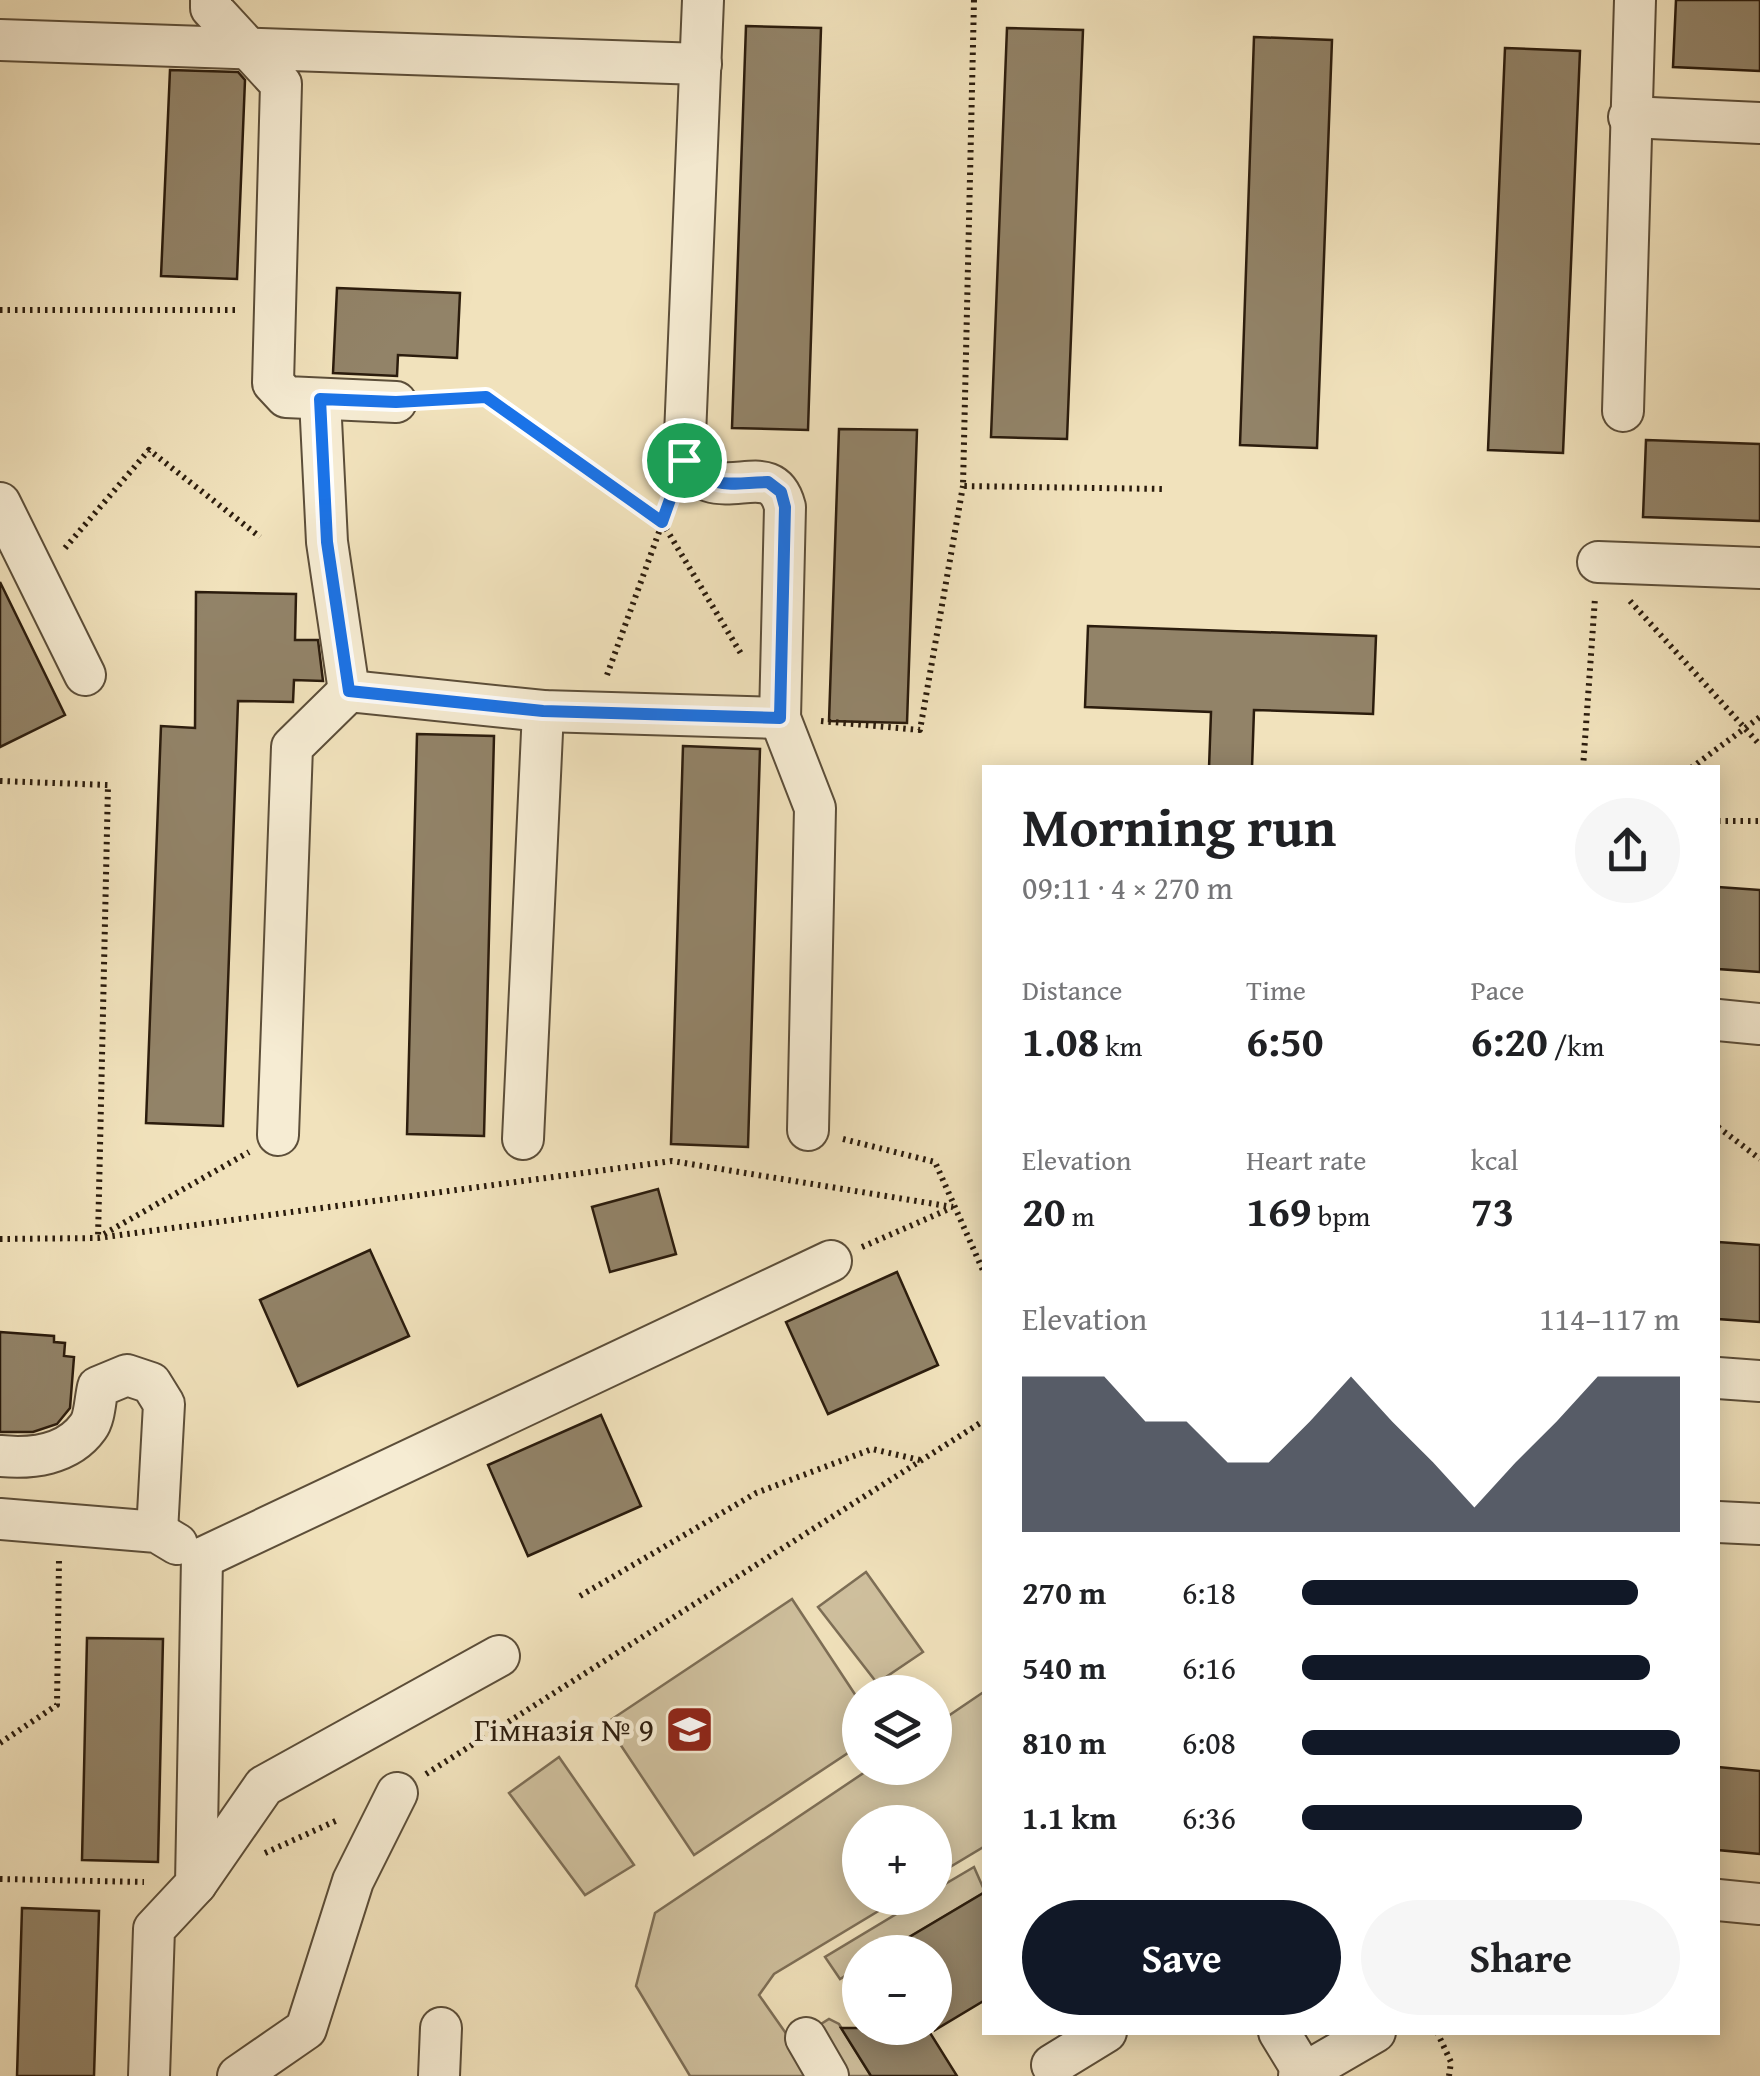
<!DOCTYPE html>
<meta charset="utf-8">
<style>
:root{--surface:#fff;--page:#f6f6f6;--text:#202124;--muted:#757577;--accent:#111827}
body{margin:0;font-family:"Gentium Book Plus",serif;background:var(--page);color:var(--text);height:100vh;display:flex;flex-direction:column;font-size:38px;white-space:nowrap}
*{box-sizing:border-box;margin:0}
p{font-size:32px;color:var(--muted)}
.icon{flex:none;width:55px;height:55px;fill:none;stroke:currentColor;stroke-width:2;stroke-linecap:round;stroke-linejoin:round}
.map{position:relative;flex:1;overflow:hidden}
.details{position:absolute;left:982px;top:765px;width:738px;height:1270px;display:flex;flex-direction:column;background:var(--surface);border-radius:0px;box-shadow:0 5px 25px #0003}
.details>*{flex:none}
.tools{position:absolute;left:842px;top:1675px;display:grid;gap:20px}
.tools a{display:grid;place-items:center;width:110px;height:110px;border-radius:50%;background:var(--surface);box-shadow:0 5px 25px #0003;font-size:50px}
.pin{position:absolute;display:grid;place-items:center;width:85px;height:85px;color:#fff;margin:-42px;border:5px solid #fff;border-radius:50%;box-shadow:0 2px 10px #0007}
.round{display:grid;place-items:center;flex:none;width:105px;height:105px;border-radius:52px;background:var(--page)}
.head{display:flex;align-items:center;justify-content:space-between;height:170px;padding:0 40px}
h1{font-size:55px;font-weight:600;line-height:75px}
.stats{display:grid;grid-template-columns:repeat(3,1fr);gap:15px;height:170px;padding:10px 40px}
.stats div{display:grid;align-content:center}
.stats b{font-size:42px;font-weight:600}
.stats small{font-size:28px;font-weight:400}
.stats p{font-size:28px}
.chart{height:280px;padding:20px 40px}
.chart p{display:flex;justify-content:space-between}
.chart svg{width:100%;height:180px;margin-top:10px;fill:var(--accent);opacity:.7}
.cta{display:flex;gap:20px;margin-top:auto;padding:20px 40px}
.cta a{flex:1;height:115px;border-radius:60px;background:var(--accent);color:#fff;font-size:40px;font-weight:600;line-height:115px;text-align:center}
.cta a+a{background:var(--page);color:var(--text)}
ul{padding:0 40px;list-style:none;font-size:32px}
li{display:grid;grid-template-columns:160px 120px 1fr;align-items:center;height:75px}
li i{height:25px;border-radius:12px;background:var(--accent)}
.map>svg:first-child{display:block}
.green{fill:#cfc09e;stroke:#7d6e56;stroke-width:2.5}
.building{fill:#928368;stroke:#2b1c0d;stroke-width:2.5}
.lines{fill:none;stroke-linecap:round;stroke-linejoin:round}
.minor-casing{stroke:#5c4e39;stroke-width:44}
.path{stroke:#2b1c0d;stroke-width:6;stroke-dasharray:2.5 5;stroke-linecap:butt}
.minor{stroke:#f6ecd3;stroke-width:40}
.route-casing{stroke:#fff;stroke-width:20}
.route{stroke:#1a73e8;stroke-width:12}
.labels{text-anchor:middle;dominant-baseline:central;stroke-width:9;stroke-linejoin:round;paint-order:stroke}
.poi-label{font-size:32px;fill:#2b1c0d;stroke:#f6ecd3;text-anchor:end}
</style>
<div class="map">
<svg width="1760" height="2076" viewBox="0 0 1760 2076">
<rect width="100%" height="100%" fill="#f1e2bc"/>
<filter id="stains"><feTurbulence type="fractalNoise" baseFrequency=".002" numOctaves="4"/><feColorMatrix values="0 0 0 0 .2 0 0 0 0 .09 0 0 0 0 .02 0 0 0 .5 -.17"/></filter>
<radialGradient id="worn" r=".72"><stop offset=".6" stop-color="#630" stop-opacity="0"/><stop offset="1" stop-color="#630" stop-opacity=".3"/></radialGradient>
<g class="green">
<path d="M866,1572L923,1652L877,1683L818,1607Z"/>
<path d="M792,1599L860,1702V1745L694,1855L606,1723Z"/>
<path d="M985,1691V1846L935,1876V1822H860V1898H900L774,1974L759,1995L792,2042L829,2019L839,2024L871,2076H690L636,1986L655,1913L871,1768H935V1725Z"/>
<path d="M559,1757L634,1865L585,1895L509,1793Z"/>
<path d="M974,1867L985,1892L884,1952H860V1967L840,1979L825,1957L923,1898H935V1890Z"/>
</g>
<g class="building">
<path d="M1676,0H1760V71L1673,67Z"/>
<path d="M746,26L821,28L808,430L732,428Z"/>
<path d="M1007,28L1083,30L1067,439L991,437Z"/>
<path d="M1254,37L1332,40L1317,448L1240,445Z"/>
<path d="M1505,48L1580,51L1563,453L1488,450Z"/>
<path d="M170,70L238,72L245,80L237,279L161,276Z"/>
<path d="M337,288L460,293L457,358L398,355L397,376L333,373Z"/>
<path d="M839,429L917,430L907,723L829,721Z"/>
<path d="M1646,440L1760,444V521L1643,517Z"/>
<path d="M0,582L65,715L0,747Z"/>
<path d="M196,592L296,594L295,640H318L323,681L294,680L293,702L238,701L223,1126L146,1123L161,726L195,728Z"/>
<path d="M1088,626L1376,636L1373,714L1254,710L1252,768H1209L1211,712L1085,707Z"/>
<path d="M417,734L494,736L484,1136L407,1134Z"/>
<path d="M683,746L760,749L748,1147L671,1144Z"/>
<path d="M1718,887L1760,890V972L1718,969Z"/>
<path d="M658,1189L676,1254L610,1272L592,1207Z"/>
<path d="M1718,1242L1760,1245V1322L1718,1319Z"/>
<path d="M370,1250L409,1336L298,1386L260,1300Z"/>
<path d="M897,1272L938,1365L828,1414L786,1322Z"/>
<path d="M0,1332L54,1336V1342L65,1343L64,1356L74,1357L70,1408L57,1424L33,1432H0Z"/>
<path d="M601,1415L641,1506L528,1556L488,1465Z"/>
<path d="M87,1638L163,1639L158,1862L82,1860Z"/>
<path d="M1718,1767L1760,1771V1854L1718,1850Z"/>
<path d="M985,1892V2000L935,2030V1952H884Z"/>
<path d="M22,1908L99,1911L94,2076H17Z"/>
<path d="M841,2028H927L957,2076H871Z"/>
</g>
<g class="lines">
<defs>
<g id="minor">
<path d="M211,0V8L281,84L273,383L286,397L396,402"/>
<path d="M703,0L684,460C692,468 699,478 709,481C740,491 774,464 785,507L780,718L815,808L808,1130"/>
<path d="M0,40L701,64"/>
<path d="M1629,117L1760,123"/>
<path d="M320,399L327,542L349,691"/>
<path d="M1623,411L1635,0"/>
<path d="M0,503L85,675"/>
<path d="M1598,562L1760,568"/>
<path d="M1718,1020L1760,1024"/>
<path d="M278,1135L292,747L349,691L543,711L780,718"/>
<path d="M523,1139L543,711"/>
<path d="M1718,1378L1760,1381"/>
<path d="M0,1456C31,1459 68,1455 88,1427C95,1418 95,1399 98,1387L127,1375L151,1383L164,1404L157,1532"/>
<path d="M0,1519L157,1532L177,1544"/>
<path d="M1718,1522L1760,1524"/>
<path d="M202,1558L831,1261"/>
<path d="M196,1884L264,1786L499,1656"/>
<path d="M1718,1900L1760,1904"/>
<path d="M1279,2032L1304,2073"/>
<path d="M806,2038L828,2076"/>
<path d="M1052,2065L1106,2032"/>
<path d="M149,2076L154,1929L196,1884L202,1558"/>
<path d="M238,2076L306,2029L353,1881L397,1793"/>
<path d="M439,2076L441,2028"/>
<path d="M1299,2076L1375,2032"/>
</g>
</defs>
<use href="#minor" class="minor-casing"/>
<g class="path">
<path d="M974,0L963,486L1164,489"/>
<path d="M0,310H237"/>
<path d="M432,400L486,397L662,522L743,657"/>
<path d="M65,548L149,450L260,537"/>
<path d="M1630,601L1760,745"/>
<path d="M607,675L671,499"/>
<path d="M821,721L920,730L963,486"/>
<path d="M1583,768L1595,598"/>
<path d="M1691,768L1760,717"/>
<path d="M0,781L108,785L98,1238"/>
<path d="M1718,821H1760"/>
<path d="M1718,1127L1760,1159"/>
<path d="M843,1139L935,1162L985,1275"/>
<path d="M104,1234L249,1152"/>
<path d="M0,1239L98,1238L672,1161L953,1207"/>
<path d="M862,1247L951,1208"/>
<path d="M580,1596L756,1493L872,1449L920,1460"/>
<path d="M0,1743L57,1705L59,1560"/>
<path d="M426,1774L985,1420"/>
<path d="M265,1853L340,1819"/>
<path d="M0,1879L144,1882"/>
<path d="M1437,2032L1451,2062L1449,2076"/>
</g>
<use href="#minor" class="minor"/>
</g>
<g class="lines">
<defs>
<path id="route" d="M486,397L662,522L684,460C714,491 728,483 768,482L781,492L785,507L780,718L543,711L349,691L327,542L320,399L396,402Z"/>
</defs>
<use href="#route" class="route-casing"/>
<use href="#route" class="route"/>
</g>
<defs>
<symbol id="school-square" viewBox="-11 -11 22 22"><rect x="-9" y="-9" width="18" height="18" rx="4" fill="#8f2418" stroke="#f6ecd3"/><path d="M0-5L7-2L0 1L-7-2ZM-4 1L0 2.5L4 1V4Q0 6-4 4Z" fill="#fff"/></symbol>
</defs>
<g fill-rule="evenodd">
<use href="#school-square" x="662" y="1702" width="55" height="55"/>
</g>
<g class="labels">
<g class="poi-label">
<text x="654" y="1729">Гімназія № 9</text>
</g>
</g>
<rect width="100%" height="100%" filter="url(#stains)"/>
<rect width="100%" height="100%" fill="url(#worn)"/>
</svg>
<div class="tools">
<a><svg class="icon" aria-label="layers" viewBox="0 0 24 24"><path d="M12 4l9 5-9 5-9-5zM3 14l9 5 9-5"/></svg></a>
<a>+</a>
<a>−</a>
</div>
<div class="pin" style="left:684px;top:460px;background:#1e9e55"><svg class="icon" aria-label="arrive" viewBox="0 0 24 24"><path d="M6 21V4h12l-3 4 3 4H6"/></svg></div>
<section class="details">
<div class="head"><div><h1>Morning run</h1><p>09:11 · 4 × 270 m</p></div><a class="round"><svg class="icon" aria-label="share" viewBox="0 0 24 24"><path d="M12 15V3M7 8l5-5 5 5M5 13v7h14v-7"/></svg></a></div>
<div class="stats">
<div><p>Distance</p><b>1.08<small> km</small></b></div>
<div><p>Time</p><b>6:50</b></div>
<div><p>Pace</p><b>6:20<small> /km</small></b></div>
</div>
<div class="stats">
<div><p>Elevation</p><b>20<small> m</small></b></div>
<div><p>Heart rate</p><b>169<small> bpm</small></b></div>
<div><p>kcal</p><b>73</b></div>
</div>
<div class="chart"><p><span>Elevation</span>114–117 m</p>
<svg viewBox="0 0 160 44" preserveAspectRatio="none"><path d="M0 44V6L10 6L20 6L30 17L40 17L50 27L60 27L70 17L80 6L90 17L100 27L110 38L120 27L130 17L140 6L150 6L160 6V44z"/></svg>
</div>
<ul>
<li><b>270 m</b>6:18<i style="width:89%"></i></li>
<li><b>540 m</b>6:16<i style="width:92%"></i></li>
<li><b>810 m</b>6:08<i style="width:100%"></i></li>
<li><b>1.1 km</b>6:36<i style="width:74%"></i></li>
</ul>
<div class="cta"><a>Save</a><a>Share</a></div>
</section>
</div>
